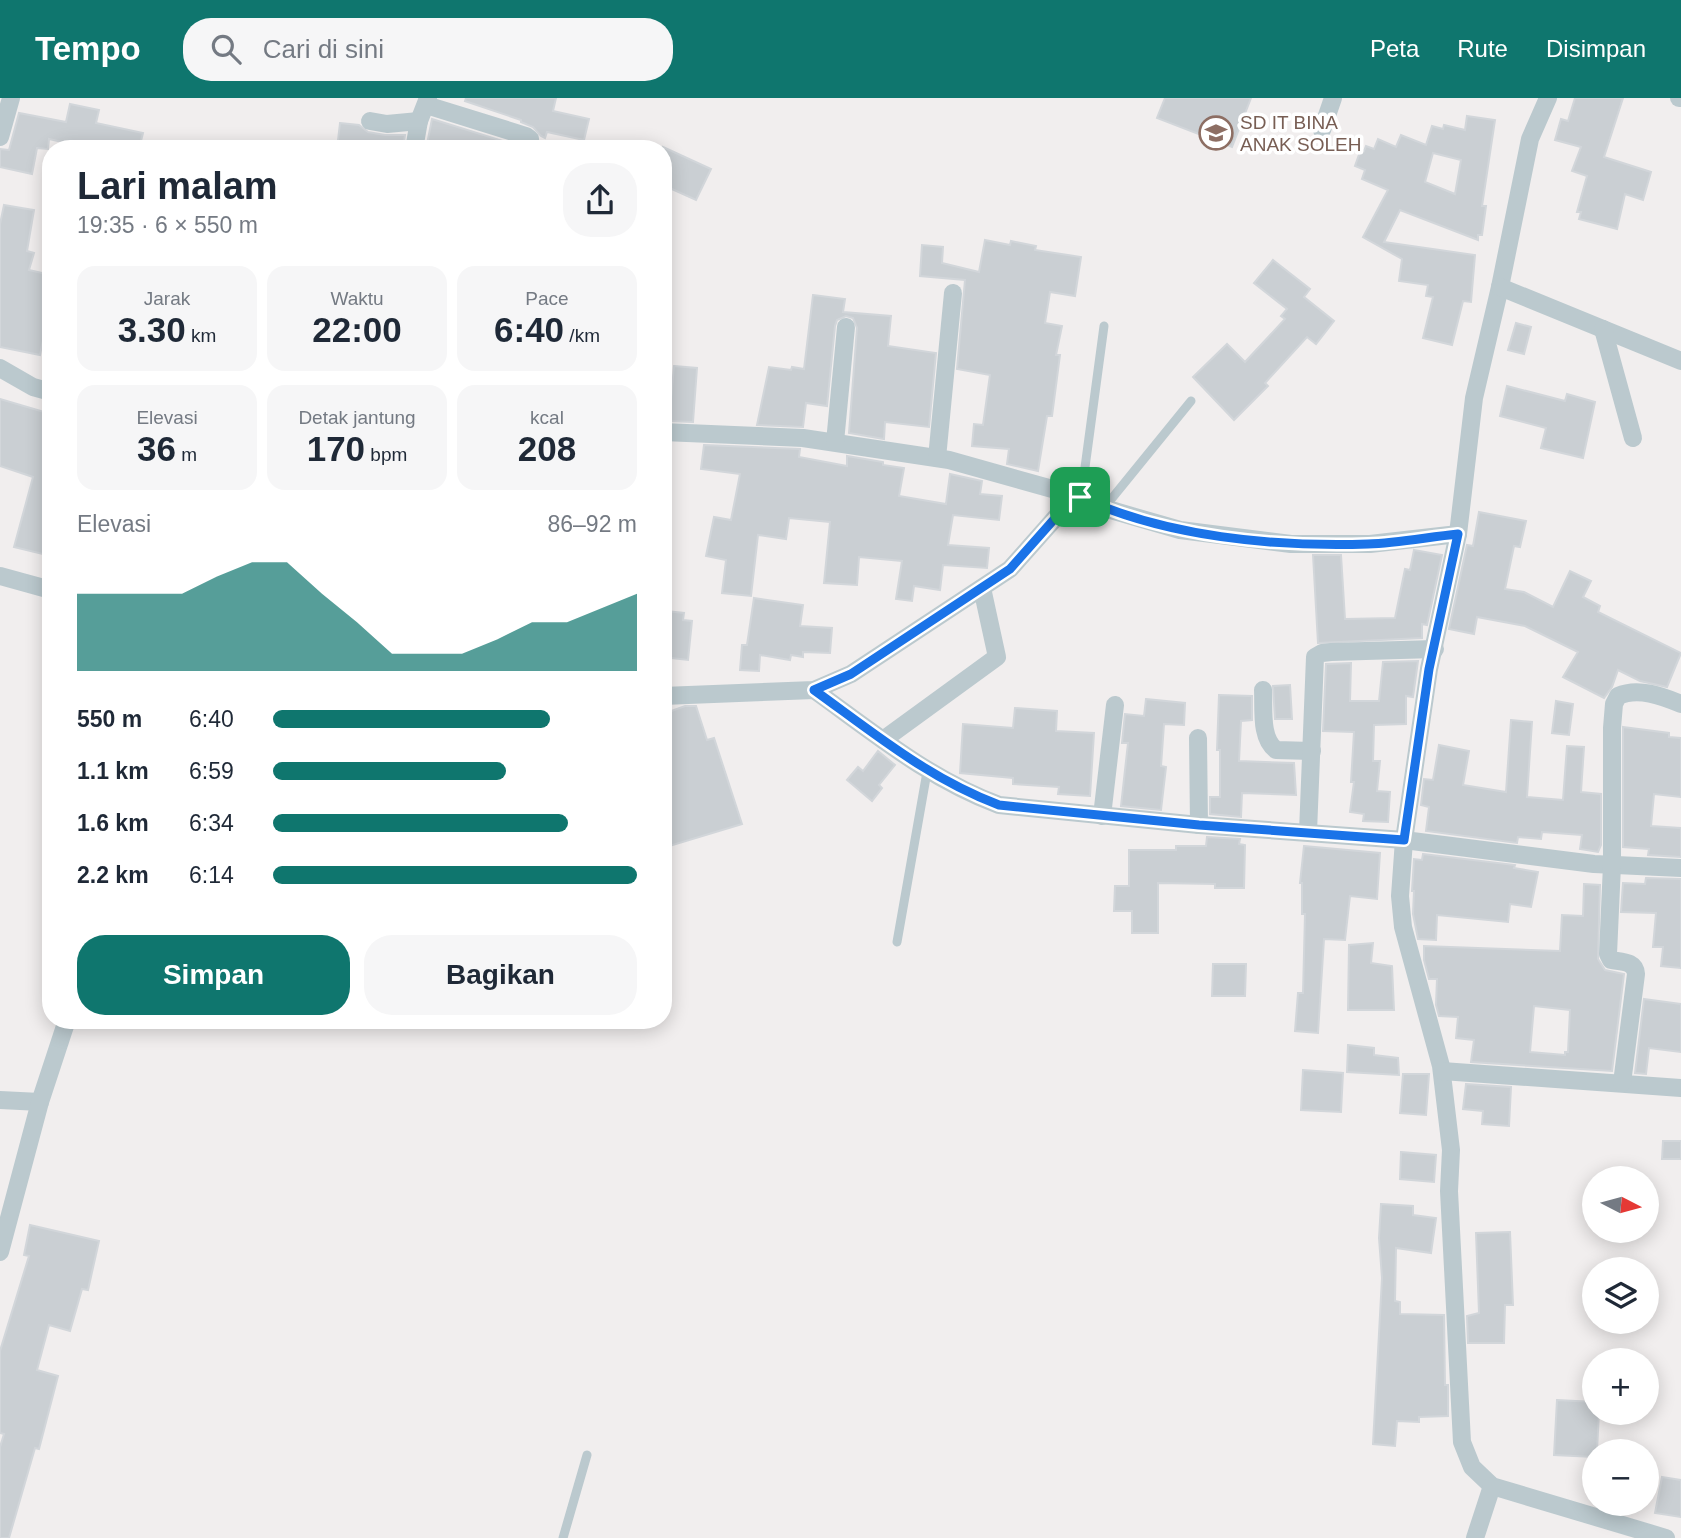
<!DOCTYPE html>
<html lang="id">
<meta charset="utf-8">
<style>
:root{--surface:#fff;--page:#f6f6f7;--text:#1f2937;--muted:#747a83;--accent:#0f766e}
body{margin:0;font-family:Helvetica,sans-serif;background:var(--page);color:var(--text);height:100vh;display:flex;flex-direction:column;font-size:26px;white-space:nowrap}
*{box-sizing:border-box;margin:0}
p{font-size:23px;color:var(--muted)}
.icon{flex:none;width:38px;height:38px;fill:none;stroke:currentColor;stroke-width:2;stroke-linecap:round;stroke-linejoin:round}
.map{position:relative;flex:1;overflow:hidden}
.panel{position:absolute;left:42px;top:42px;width:630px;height:889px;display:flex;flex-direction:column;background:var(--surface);border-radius:28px;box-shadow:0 4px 18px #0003}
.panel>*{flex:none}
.needle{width:46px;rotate:96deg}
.buttons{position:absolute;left:1582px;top:1068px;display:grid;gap:14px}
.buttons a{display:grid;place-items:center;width:77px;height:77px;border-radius:50%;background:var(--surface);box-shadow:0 4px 18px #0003;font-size:35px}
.pin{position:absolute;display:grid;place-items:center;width:60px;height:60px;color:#fff;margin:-30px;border-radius:14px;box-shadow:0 4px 10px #0006}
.round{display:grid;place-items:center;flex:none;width:74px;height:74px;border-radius:28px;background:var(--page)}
.summary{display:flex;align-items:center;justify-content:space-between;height:119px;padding:0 35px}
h1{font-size:38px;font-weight:700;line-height:52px}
.figures{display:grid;grid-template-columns:repeat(3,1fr);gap:10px;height:119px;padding:7px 35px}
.figures div{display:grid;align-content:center;border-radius:18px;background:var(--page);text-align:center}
.figures b{font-size:35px;font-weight:700}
.figures small{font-size:19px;font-weight:400}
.figures p{font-size:19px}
.chart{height:196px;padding:14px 35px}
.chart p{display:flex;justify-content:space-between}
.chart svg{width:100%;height:126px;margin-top:7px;fill:var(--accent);opacity:.7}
.primary-button{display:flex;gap:14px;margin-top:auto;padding:14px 35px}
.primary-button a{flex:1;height:80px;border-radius:28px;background:var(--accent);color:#fff;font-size:28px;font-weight:700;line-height:80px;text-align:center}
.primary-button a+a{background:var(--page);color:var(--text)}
ul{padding:0 35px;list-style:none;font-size:23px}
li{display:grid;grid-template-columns:112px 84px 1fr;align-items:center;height:52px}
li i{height:18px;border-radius:9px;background:var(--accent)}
header{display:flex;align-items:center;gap:42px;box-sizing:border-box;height:98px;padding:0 35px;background:var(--accent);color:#fff}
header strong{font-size:33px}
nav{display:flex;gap:38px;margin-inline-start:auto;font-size:24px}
.search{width:490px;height:63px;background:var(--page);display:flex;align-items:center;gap:18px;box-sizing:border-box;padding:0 24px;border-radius:28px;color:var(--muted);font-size:26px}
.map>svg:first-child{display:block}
.building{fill:#cacfd3;stroke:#d2d6da;stroke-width:2;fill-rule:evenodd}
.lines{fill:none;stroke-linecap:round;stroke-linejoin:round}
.lane{stroke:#bbc9ce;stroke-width:9}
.street{stroke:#bbc9ce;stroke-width:18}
.route-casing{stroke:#fff;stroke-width:14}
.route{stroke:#1a73e8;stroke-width:9}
.labels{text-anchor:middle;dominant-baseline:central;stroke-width:7;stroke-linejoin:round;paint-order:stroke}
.education-label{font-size:19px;fill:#785e54;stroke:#fff;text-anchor:start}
</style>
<header>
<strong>Tempo</strong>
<div class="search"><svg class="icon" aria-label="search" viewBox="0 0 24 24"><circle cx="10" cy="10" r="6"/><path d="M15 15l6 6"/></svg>Cari di sini</div>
<nav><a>Peta</a><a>Rute</a><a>Disimpan</a></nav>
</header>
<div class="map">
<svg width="1681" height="1440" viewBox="0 0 1681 1440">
<rect width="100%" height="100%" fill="#f1eeee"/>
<g class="building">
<path d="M466,0H556L553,13L589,21L584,42L547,34L545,40L541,38L533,29L521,24V22L465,3Z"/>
<path d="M1165,0H1251L1232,49L1157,20Z"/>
<path d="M1575,0H1623L1604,59L1651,74L1643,102L1625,96L1617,131L1579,121L1581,114H1577L1587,78L1572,73L1581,49L1555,42L1561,21L1568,23Z"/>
<path d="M70,6L99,12L96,25L143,35L139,51H93L49,41L48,51L37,50L32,76L0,69V51L9,52L19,15L66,24Z"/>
<path d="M1467,18L1495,22L1482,108H1486L1482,137H1478V142L1400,112L1384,144L1475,157L1471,204L1463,203L1452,247L1423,240L1433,199L1426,198L1428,187L1399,183L1402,161L1363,139L1388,92L1362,81L1365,72L1355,68L1361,51L1364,53L1366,48L1374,51L1378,41L1396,49L1401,37L1426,47L1432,28L1443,31L1444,27L1465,32ZM1433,55L1461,62L1455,96L1425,84Z"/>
<path d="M432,21L519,48L520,51H426Z"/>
<path d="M340,25L359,27L368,34L385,37H405L403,51H337Z"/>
<path d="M663,49L711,71L696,102L663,87Z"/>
<path d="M4,107L34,112L27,153L34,155L29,172L51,177V229L46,228L40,257L0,249V126Z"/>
<path d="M985,142L1010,147L1011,143L1036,148L1035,152L1081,159L1075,198L1050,194L1045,225L1062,228L1056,257H1060L1052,318H1047L1038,373L1007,366L1009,351L972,348L974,326L983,327L990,277L957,271L965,182L920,178L922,147L943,149L942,165L979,174Z"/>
<path d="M1273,162L1310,191L1304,199L1334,223L1316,246L1307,239L1265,285L1268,288L1234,322L1193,279L1227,246L1245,264L1285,221L1281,218L1287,211L1254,185Z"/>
<path d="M813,197L845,201L843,214L891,218L888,248L936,255L929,329L885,324L884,341L849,335L857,230L853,220L846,218L837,222L835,228L827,308L806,305L803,329L757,327L769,269L791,272L792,269L804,271Z"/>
<path d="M1516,225L1531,229L1524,256L1508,252Z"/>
<path d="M674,268L697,270L693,324L669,323Z"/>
<path d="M1507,288L1565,303L1567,296L1595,304L1583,360L1541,350L1546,330L1500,318Z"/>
<path d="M0,301L51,316V458L14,449L33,379L0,368Z"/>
<path d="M704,347L800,351L799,359L847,368V358L883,364V367L904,370L899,398L946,406L950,376L982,383L980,396L1002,398L999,422L953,417L948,447L989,450L987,470L943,467L940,492L914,488L912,503L896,501L902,463L859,459L857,487L824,485L830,424L789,420L786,441L758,437L751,498L722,495L726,462L706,458L714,419L731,422L740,376L701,371Z"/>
<path d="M1479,414L1526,423L1520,449L1514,448L1505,491L1524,494L1553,509L1570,473L1591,483L1583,499L1600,508L1598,514L1681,555L1667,589L1640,583L1618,572L1612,589L1604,600L1563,579L1578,554L1525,528L1477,519L1474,536L1449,531L1467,447L1473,448Z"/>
<path d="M1414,452L1442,457L1427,527L1422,526V540L1318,545L1313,457H1341L1345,521L1395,520L1405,471L1410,472Z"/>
<path d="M754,500L803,507L800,528L832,530L830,555L803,554V559L791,557L790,562L760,557L759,573L740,572L742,547H747Z"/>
<path d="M666,513L684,515L683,522L692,523L688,562L663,559Z"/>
<path d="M1418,563L1413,599L1406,598V626L1374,627L1373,663H1380L1377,693L1390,694L1388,724L1363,723L1364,716L1350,714L1354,684H1351L1354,634L1323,633L1326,566L1351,565L1350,603H1379L1383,564Z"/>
<path d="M1290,587L1292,621H1275L1273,588Z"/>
<path d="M1219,597L1252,598V622L1241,623L1239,663L1294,665L1296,697L1242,695L1241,719L1210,716V699H1220V652H1217Z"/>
<path d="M1146,601L1185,605L1184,627L1164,626L1161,668L1166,669L1161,712L1121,708L1128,645H1122L1125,616L1144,618Z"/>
<path d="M1556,603L1573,606L1569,637L1552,635Z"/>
<path d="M685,608H696L707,642L714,640L742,726L663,750V616Z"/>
<path d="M1015,610L1057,613L1056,633L1094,635L1090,698L1058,696L1059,689L1013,686V680L960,675L963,626L1013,630Z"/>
<path d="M1511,622L1532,624L1527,699L1563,702L1567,648L1584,649L1581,694L1601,696V747L1598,754L1580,751L1582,737L1542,734L1541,741L1518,739L1517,745L1426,733L1429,709L1421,707L1424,681L1433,682L1439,647L1469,653L1463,687L1506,694Z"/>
<path d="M1623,629L1669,635V639L1681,640V699L1654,696L1651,728L1681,730V759L1648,757L1649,751L1623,749Z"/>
<path d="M878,653L895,667L879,687L882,690L872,703L847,682L858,669L863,673Z"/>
<path d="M1207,739L1240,741L1239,746L1245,747L1244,790H1215V786L1158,785V835H1132V813H1114L1115,788H1129V752H1176V748H1206Z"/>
<path d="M1304,748L1380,755L1377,801L1350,798L1345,842L1324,841L1318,935L1295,933L1298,895H1303L1305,816H1302V785H1300Z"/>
<path d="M1423,756L1515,767L1514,770L1538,774L1531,809L1510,806L1508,824L1437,817L1436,842L1418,841L1413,816L1414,793H1412L1414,761L1422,762Z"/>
<path d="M1646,780L1681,781V870L1661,868L1663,849H1653L1656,815L1621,814L1623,785L1645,786Z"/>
<path d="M1584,786L1600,787L1598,861L1605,872L1624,876L1612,973L1471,964L1474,942L1456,940L1458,919L1439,918L1436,907L1437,881H1429L1424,862V848L1560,853L1562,817L1583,818ZM1534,908L1570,912L1568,954H1565V957L1530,954Z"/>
<path d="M1373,845L1371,865L1392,868L1394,912H1348L1349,847Z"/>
<path d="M1213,866H1246L1245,898H1212Z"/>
<path d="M1644,901L1681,906V954L1649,950L1646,976L1635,975Z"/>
<path d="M1348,947L1374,950V957L1398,960L1399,977L1347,974Z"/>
<path d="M1303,972L1343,975L1341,1014L1301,1012Z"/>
<path d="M1403,976H1429L1426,1017L1400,1015Z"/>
<path d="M1466,986L1511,989L1509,1028L1482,1026L1483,1013L1463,1011Z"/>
<path d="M1663,1043H1681V1061H1662Z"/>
<path d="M1401,1054L1436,1057L1434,1084L1400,1081Z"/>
<path d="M1381,1106L1413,1108V1117L1436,1120L1431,1155L1396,1150L1395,1203L1400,1204V1216L1444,1217L1445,1287H1448V1318L1419,1319V1324L1397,1323L1395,1348L1373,1346L1382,1180L1379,1140Z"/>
<path d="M30,1127L99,1143L88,1192L82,1191L70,1233L49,1227L37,1272L58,1278L39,1351L35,1350L9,1440H0V1349L4,1336L0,1335V1253L29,1158L24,1157Z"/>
<path d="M1510,1134L1513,1207H1505L1504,1245H1468L1467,1218L1479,1215L1476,1135Z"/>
<path d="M1557,1302L1594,1304V1314H1599L1597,1353H1594V1359L1554,1357Z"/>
<path d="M1662,1379L1681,1382V1419L1655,1415Z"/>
</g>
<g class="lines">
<g class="lane">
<path d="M1081,399L1104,228"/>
<path d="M1104,410L1191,303"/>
<path d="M897,844L927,674"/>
<path d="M563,1440L587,1357"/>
</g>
<g class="street">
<path d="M1548,0L1530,41L1500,189L1474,300L1458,436L1429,571L1404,742L1400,798L1403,829L1441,968L1451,1052L1449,1093L1462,1344L1472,1369L1492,1388L1666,1440"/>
<path d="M1679,0H1681"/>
<path d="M426,7L526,38L530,41L531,51"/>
<path d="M370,23L387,26L419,23"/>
<path d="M1322,32L1333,0"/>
<path d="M0,39L11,0"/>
<path d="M414,51L419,23L428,0"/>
<path d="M1500,189L1681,263"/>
<path d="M1603,231L1633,340"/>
<path d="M0,270L33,289L51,294"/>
<path d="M663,334L803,340L949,362L1081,399L1104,410L1180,432L1291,446H1370L1458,436"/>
<path d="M835,344L846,229"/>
<path d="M937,360L953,195"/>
<path d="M0,478L51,492"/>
<path d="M814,592C874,635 929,681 999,707L1199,727L1404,742L1594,766L1681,770"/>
<path d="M1263,592C1264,611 1260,640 1276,652L1312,653"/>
<path d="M663,598L814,592L851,576L1010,471L1057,418L1081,399"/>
<path d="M1198,640L1199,727"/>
<path d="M883,642L997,559L982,490"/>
<path d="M1102,718L1115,607"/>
<path d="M1308,734L1315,559L1322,555L1331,554L1435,551"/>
<path d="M1442,973L1681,990"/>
<path d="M1622,985L1636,876C1635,863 1622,864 1611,862L1608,856L1612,767V630L1614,606L1618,598C1638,589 1662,598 1681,606"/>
<path d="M0,1002L40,1004"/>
<path d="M0,1154L40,1004L67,922"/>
<path d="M1475,1440L1492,1388"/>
</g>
</g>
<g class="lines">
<defs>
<path id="route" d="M1080,399C1166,439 1274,449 1368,446C1398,445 1428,439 1458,436L1429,571L1404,742L1199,727L999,707C928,680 875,636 814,592L851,576L1010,471L1057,418Z"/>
</defs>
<use href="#route" class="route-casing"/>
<use href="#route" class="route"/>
</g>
<defs>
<symbol id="school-ring" viewBox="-11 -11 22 22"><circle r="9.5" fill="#fff" stroke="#8d6e63" stroke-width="1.5"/><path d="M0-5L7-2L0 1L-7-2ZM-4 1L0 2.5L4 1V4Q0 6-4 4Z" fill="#8d6e63"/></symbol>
</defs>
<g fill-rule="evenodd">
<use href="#school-ring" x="1197" y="16" width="38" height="38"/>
</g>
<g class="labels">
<g class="education-label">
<text x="1240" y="24">SD IT BINA<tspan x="1240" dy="22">ANAK SOLEH</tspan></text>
</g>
</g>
</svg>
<div class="buttons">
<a><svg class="needle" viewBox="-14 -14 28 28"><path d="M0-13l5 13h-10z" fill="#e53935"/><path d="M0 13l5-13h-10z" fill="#747a83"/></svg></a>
<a><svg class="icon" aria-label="layers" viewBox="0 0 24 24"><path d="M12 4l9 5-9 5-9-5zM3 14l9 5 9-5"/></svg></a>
<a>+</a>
<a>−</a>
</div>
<div class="pin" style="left:1080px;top:399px;background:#1e9e55"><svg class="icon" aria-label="arrive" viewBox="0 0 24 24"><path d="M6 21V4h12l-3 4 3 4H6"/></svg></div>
<section class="panel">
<div class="summary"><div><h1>Lari malam</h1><p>19:35 · 6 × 550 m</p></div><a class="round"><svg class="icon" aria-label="share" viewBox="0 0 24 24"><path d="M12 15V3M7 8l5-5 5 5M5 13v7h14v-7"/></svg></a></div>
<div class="figures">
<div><p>Jarak</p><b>3.30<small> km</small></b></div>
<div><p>Waktu</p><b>22:00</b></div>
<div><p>Pace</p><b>6:40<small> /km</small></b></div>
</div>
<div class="figures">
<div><p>Elevasi</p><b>36<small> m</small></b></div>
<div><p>Detak jantung</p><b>170<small> bpm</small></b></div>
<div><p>kcal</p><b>208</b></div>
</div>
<div class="chart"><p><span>Elevasi</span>86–92 m</p>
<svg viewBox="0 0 160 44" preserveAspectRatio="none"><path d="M0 44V17L10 17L20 17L30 17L40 11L50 6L60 6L70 17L80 27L90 38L100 38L110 38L120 33L130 27L140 27L150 22L160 17V44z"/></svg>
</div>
<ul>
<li><b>550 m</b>6:40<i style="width:76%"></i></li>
<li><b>1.1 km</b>6:59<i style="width:64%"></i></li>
<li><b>1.6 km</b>6:34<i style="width:81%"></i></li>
<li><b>2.2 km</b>6:14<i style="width:100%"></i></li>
</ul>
<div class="primary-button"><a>Simpan</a><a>Bagikan</a></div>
</section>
</div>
